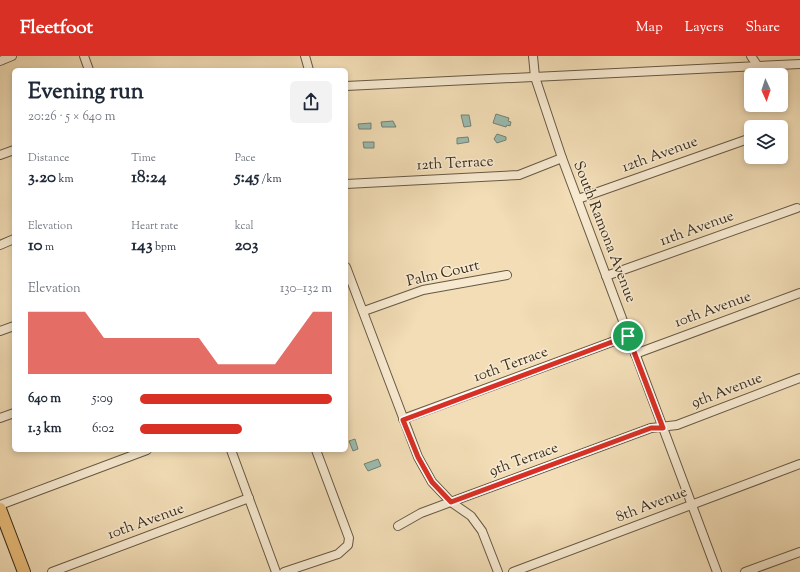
<!DOCTYPE html>
<meta charset="utf-8">
<style>
:root{--surface:#fff;--page:#f2f2f3;--text:#1f2937;--muted:#747a83;--accent:#d93025}
body{margin:0;font-family:"Sorts Mill Goudy",serif;background:var(--page);color:var(--text);height:100vh;display:flex;flex-direction:column;font-size:15px;white-space:nowrap}
*{box-sizing:border-box;margin:0}
p{font-size:13px;color:var(--muted)}
.icon{flex:none;width:22px;height:22px;fill:none;stroke:currentColor;stroke-width:2;stroke-linecap:round;stroke-linejoin:round}
.map{position:relative;flex:1;overflow:hidden}
.drawer{position:absolute;left:12px;top:12px;width:336px;height:384px;display:flex;flex-direction:column;background:var(--surface);border-radius:6px;box-shadow:0 2px 6px #0003}
.drawer>*{flex:none}
.needle{width:26px;rotate:177deg}
.controls{position:absolute;left:744px;top:12px;display:grid;gap:8px}
.controls a{display:grid;place-items:center;width:44px;height:44px;border-radius:6px;background:var(--surface);box-shadow:0 2px 6px #0003;font-size:20px}
.pin{position:absolute;display:grid;place-items:center;width:34px;height:34px;color:#fff;margin:-17px;border:2px solid #fff;border-radius:50%;box-shadow:0 1px 4px #0007}
.round{display:grid;place-items:center;flex:none;width:42px;height:42px;border-radius:6px;background:var(--page)}
.summary{display:flex;align-items:center;justify-content:space-between;height:68px;padding:0 16px}
h1{font-size:22px;font-weight:700;line-height:30px}
.metrics{display:grid;grid-template-columns:repeat(3,1fr);gap:6px;height:68px;padding:4px 16px}
.metrics div{display:grid;align-content:center}
.metrics b{font-size:17px;font-weight:700}
.metrics small{font-size:11px;font-weight:400}
.metrics p{font-size:11px}
.chart{height:112px;padding:8px 16px}
.chart p{display:flex;justify-content:space-between}
.chart svg{width:100%;height:72px;margin-top:4px;fill:var(--accent);opacity:.7}
ul{padding:0 16px;list-style:none;font-size:13px}
li{display:grid;grid-template-columns:64px 48px 1fr;align-items:center;height:30px}
li i{height:10px;border-radius:5px;background:var(--accent)}
header{display:flex;align-items:center;gap:24px;box-sizing:border-box;height:56px;padding:0 20px;background:var(--accent);color:#fff}
header strong{font-size:19px}
nav{display:flex;gap:22px;margin-inline-start:auto;font-size:14px}
.map>svg:first-child{display:block}
.water{fill:#9bbbaf;stroke:#738275}
.lines{fill:none;stroke-linecap:round;stroke-linejoin:round}
.street-casing{stroke:#665944;stroke-width:10}
.primary-casing{stroke:#382d1e;stroke-width:14}
.street{stroke:#f7e9d0;stroke-width:8}
.primary{stroke:#e9be7b;stroke-width:12}
.route-casing{stroke:#fff;stroke-width:8}
.route{stroke:#d93025;stroke-width:5}
.labels{text-anchor:middle;dominant-baseline:central;stroke-width:3;stroke-linejoin:round;paint-order:stroke}
.street-label{font-size:15px;fill:#382d1e;stroke:#f7e9d0}
</style>
<header>
<strong>Fleetfoot</strong>
<nav><a>Map</a><a>Layers</a><a>Share</a></nav>
</header>
<div class="map">
<svg width="800" height="516" viewBox="0 0 800 516">
<rect width="100%" height="100%" fill="#f2ddb6"/>
<filter id="stains"><feTurbulence type="fractalNoise" baseFrequency=".005" numOctaves="4"/><feColorMatrix values="0 0 0 0 .2 0 0 0 0 .09 0 0 0 0 .02 0 0 0 .5 -.17"/></filter>
<radialGradient id="worn" r=".72"><stop offset=".6" stop-color="#630" stop-opacity="0"/><stop offset="1" stop-color="#630" stop-opacity=".3"/></radialGradient>
<g class="water">
<path d="M496,58L509,62L508,65L511,66L510,70L507,69L506,71L493,67Z"/>
<path d="M461,59H469L471,70L464,71Z"/>
<path d="M393,65L396,71H382L381,66Z"/>
<path d="M371,67V73H359L358,68Z"/>
<path d="M497,78L506,81V84L497,87L494,83Z"/>
<path d="M468,81L469,86L457,88V82Z"/>
<path d="M363,86H374V92H364Z"/>
<path d="M355,383L358,393L353,395L349,385Z"/>
<path d="M378,403L381,410L368,415L364,408Z"/>
</g>
<g class="lines">
<defs>
<g id="street">
<path d="M84,0L89,14"/>
<path d="M305,0L309,14"/>
<path d="M533,0L535,21L562,102L717,516"/>
<path d="M751,0L757,9"/>
<path d="M0,5L12,0"/>
<path d="M346,30L800,8"/>
<path d="M0,99L14,94"/>
<path d="M346,128L519,119L562,102"/>
<path d="M578,143L751,82"/>
<path d="M0,189L14,183"/>
<path d="M346,211L418,401L432,426L451,446L471,460L482,475L498,516"/>
<path d="M606,220L797,152"/>
<path d="M364,255L423,234L507,219"/>
<path d="M0,275L14,270"/>
<path d="M635,298L800,237"/>
<path d="M0,362L14,357"/>
<path d="M403,363L628,280"/>
<path d="M231,394L276,516"/>
<path d="M0,449L147,394"/>
<path d="M398,470L421,457L651,372L677,369L800,322"/>
<path d="M52,516L249,442"/>
<path d="M284,516L338,498L348,489L349,482L316,394"/>
<path d="M513,516L800,408"/>
<path d="M745,516L800,496"/>
</g>
<path id="primary" d="M0,453L24,516"/>
</defs>
<use href="#street" class="street-casing"/>
<use href="#primary" class="primary-casing"/>
<use href="#street" class="street"/>
<use href="#primary" class="primary"/>
</g>
<g class="lines">
<defs>
<path id="route" d="M628,280L663,372H651L451,446L432,426L418,401L403,364Z"/>
</defs>
<use href="#route" class="route-casing"/>
<use href="#route" class="route"/>
</g>
<g class="labels">
<g class="street-label">
<text transform="translate(660 99) rotate(-20)">12th Avenue</text>
<text transform="translate(455 108) rotate(-3)">12th Terrace</text>
<text transform="translate(697 173) rotate(-20)">11th Avenue</text>
<text transform="translate(604 176) rotate(69)">South Ramona Avenue</text>
<text transform="translate(443 218) rotate(-13)">Palm Court</text>
<text transform="translate(713 254) rotate(-20)">10th Avenue</text>
<text transform="translate(511 309) rotate(-20)">10th Terrace</text>
<text transform="translate(727 335) rotate(-21)">9th Avenue</text>
<text transform="translate(524 404) rotate(-20)">9th Terrace</text>
<text transform="translate(652 449) rotate(-21)">8th Avenue</text>
<text transform="translate(146 466) rotate(-20)">10th Avenue</text>
</g>
</g>
<rect width="100%" height="100%" filter="url(#stains)"/>
<rect width="100%" height="100%" fill="url(#worn)"/>
</svg>
<div class="controls">
<a><svg class="needle" viewBox="-14 -14 28 28"><path d="M0-13l5 13h-10z" fill="#e53935"/><path d="M0 13l5-13h-10z" fill="#747a83"/></svg></a>
<a><svg class="icon" aria-label="layers" viewBox="0 0 24 24"><path d="M12 4l9 5-9 5-9-5zM3 14l9 5 9-5"/></svg></a>
</div>
<div class="pin" style="left:628px;top:280px;background:#1e9e55"><svg class="icon" aria-label="arrive" viewBox="0 0 24 24"><path d="M6 21V4h12l-3 4 3 4H6"/></svg></div>
<section class="drawer">
<div class="summary"><div><h1>Evening run</h1><p>20:26 · 5 × 640 m</p></div><a class="round"><svg class="icon" aria-label="share" viewBox="0 0 24 24"><path d="M12 15V3M7 8l5-5 5 5M5 13v7h14v-7"/></svg></a></div>
<div class="metrics">
<div><p>Distance</p><b>3.20<small> km</small></b></div>
<div><p>Time</p><b>18:24</b></div>
<div><p>Pace</p><b>5:45<small> /km</small></b></div>
</div>
<div class="metrics">
<div><p>Elevation</p><b>10<small> m</small></b></div>
<div><p>Heart rate</p><b>143<small> bpm</small></b></div>
<div><p>kcal</p><b>203</b></div>
</div>
<div class="chart"><p><span>Elevation</span>130–132 m</p>
<svg viewBox="0 0 160 44" preserveAspectRatio="none"><path d="M0 44V6L10 6L20 6L30 6L40 22L50 22L60 22L70 22L80 22L90 22L100 38L110 38L120 38L130 38L140 22L150 6L160 6V44z"/></svg>
</div>
<ul>
<li><b>640 m</b>5:09<i style="width:100%"></i></li>
<li><b>1.3 km</b>6:02<i style="width:53%"></i></li>
</ul>
</section>
</div>
